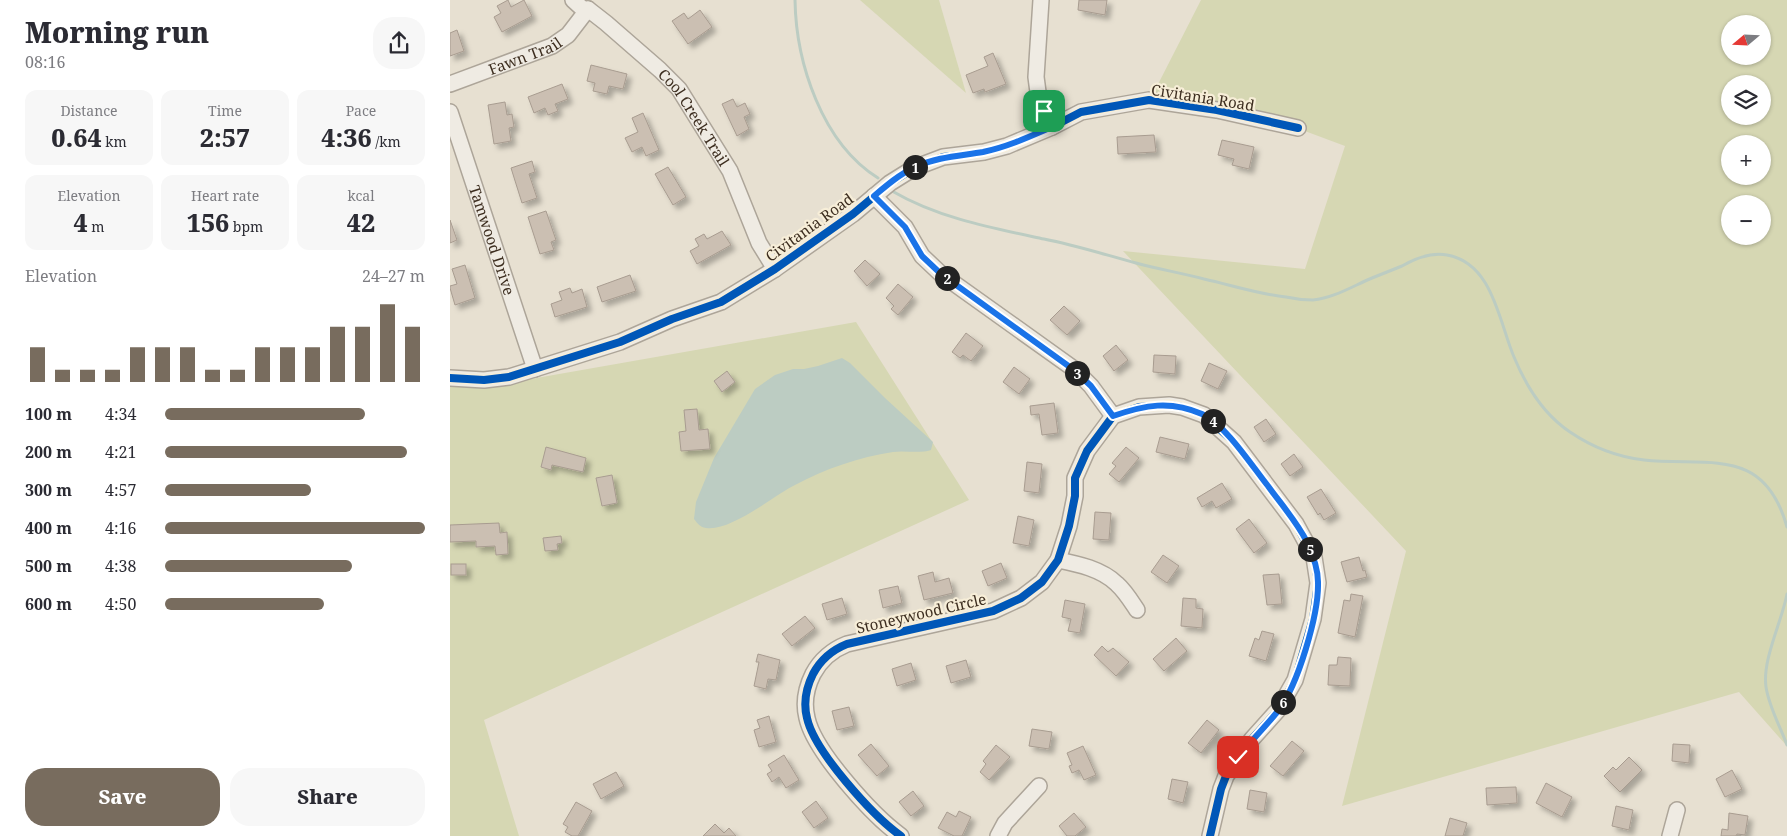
<!DOCTYPE html>
<meta charset="utf-8">
<style>
:root{--surface:#fff;--page:#f7f7f7;--text:#2b2b33;--muted:#7c7c81;--accent:#786c5e}
body{margin:0;font-family:"Noto Serif",serif;background:var(--page);color:var(--text);height:100vh;display:flex;flex-direction:column;font-size:19px;white-space:nowrap}
*{box-sizing:border-box;margin:0}
p{font-size:16px;color:var(--muted)}
.icon{flex:none;width:28px;height:28px;fill:none;stroke:currentColor;stroke-width:2;stroke-linecap:round;stroke-linejoin:round}
.map{position:relative;flex:1;overflow:hidden}
.sheet{display:flex;flex-direction:column;background:var(--surface);width:450px}
.sheet>*{flex:none}
.needle{width:32px;rotate:251deg}
.buttons{position:absolute;left:1271px;top:15px;display:grid;gap:10px}
.buttons a{display:grid;place-items:center;width:50px;height:50px;border-radius:50%;background:var(--surface);box-shadow:0 1px 4px #0004;font-size:25px}
.pin{position:absolute;display:grid;place-items:center;width:42px;height:42px;color:#fff;margin:-21px;border-radius:10px;box-shadow:0 2px 8px #0006}
.km{position:absolute;width:25px;height:25px;margin:-12px;border-radius:50%;background:#222;color:#fff;font-size:14px;line-height:25px;text-align:center}
.round{display:grid;place-items:center;flex:none;width:52px;height:52px;border-radius:20px;background:var(--page)}
.overview{display:flex;align-items:center;justify-content:space-between;height:85px;padding:0 25px}
h1{font-size:28px;font-weight:800;line-height:38px}
.stats{display:grid;grid-template-columns:repeat(3,1fr);gap:8px;height:85px;padding:5px 25px}
.stats div{display:grid;align-content:center;border-radius:12px;background:var(--page);text-align:center}
.stats b{font-size:25px;font-weight:800}
.stats small{font-size:14px;font-weight:400}
.stats p{font-size:14px}
.chart{height:140px;padding:10px 25px}
.chart p{display:flex;justify-content:space-between}
.chart svg{width:100%;height:90px;margin-top:5px;stroke:var(--accent);stroke-width:6}
.primary-button{display:flex;gap:10px;margin-top:auto;padding:10px 25px}
.primary-button a{flex:1;height:58px;border-radius:20px;background:var(--accent);color:#fff;font-size:20px;font-weight:800;line-height:58px;text-align:center}
.primary-button a+a{background:var(--page);color:var(--text)}
ul{padding:0 25px;list-style:none;font-size:16px}
li{display:grid;grid-template-columns:80px 60px 1fr;align-items:center;height:38px}
li i{height:12px;border-radius:6px;background:var(--accent)}
main{display:flex;flex:1;min-height:0}
.map>svg:first-child{display:block}
.green{fill:#d6d7b3;fill-rule:evenodd}
.water{fill:#bcccc2}
.lines{fill:none;stroke-linecap:round;stroke-linejoin:round}
.stream{stroke:#bcccc2;stroke-width:3}
.building{fill:#cbbfb2;stroke:#a89c90;filter:url(#shadow)}
.minor-casing{stroke:#ada599;stroke-width:18}
.minor{stroke:#efebe3;stroke-width:15}
.cycleway-casing{stroke:#f7eed8;stroke-width:11}
.cycleway{stroke:#0057b8;stroke-width:8}
.route-casing{stroke:#fff;stroke-width:10}
.route{stroke:#1a73e8;stroke-width:6}
.labels{text-anchor:middle;dominant-baseline:central;stroke-width:4.5;stroke-linejoin:round;paint-order:stroke}
.street-label{font-size:15px;fill:#3d2e20;stroke:#f7eed8}
</style>
<main>
<section class="sheet">
<div class="overview"><div><h1>Morning run</h1><p>08:16</p></div><a class="round"><svg class="icon" aria-label="share" viewBox="0 0 24 24"><path d="M12 15V3M7 8l5-5 5 5M5 13v7h14v-7"/></svg></a></div>
<div class="stats">
<div><p>Distance</p><b>0.64<small> km</small></b></div>
<div><p>Time</p><b>2:57</b></div>
<div><p>Pace</p><b>4:36<small> /km</small></b></div>
</div>
<div class="stats">
<div><p>Elevation</p><b>4<small> m</small></b></div>
<div><p>Heart rate</p><b>156<small> bpm</small></b></div>
<div><p>kcal</p><b>42</b></div>
</div>
<div class="chart"><p><span>Elevation</span>24–27 m</p>
<svg viewBox="0 0 160 44" preserveAspectRatio="none"><path d="M5 44V27M15 44V38M25 44V38M35 44V38M45 44V27M55 44V27M65 44V27M75 44V38M85 44V38M95 44V27M105 44V27M115 44V27M125 44V17M135 44V17M145 44V6M155 44V17"/></svg>
</div>
<ul>
<li><b>100 m</b>4:34<i style="width:77%"></i></li>
<li><b>200 m</b>4:21<i style="width:93%"></i></li>
<li><b>300 m</b>4:57<i style="width:56%"></i></li>
<li><b>400 m</b>4:16<i style="width:100%"></i></li>
<li><b>500 m</b>4:38<i style="width:72%"></i></li>
<li><b>600 m</b>4:50<i style="width:61%"></i></li>
</ul>
<div class="primary-button"><a>Save</a><a>Share</a></div>
</section>
<div class="map">
<svg width="1337" height="836" viewBox="0 0 1337 836">
<defs>
<filter id="shadow"><feDropShadow dx="4.5" dy="4.5" stdDeviation="2.5" flood-color="#0004"/></filter>
</defs>
<rect width="100%" height="100%" fill="#e7e0d1"/>
<g class="green">
<path d="M410,0H489L516,93Z"/>
<path d="M751,0H1337V746L1289,692L892,806L956,551L673,251L855,269L895,146L785,105L702,96ZM1280,24H1312V56H1280ZM1280,84H1312V116H1280ZM1280,144H1312V176H1280ZM1280,204H1312V236H1280Z"/>
<path d="M406,322L519,500L34,720L69,836H0V373L75,380Z"/>
</g>
<path class="water" d="M392,358L400,363L435,398L483,442L481,450C469,454 455,450 443,452C409,457 375,469 345,485C323,496 280,532 256,528C250,527 248,524 244,519L246,502L264,458L305,389L325,375L343,369H354L368,366Z"/>
<g class="lines">
<g class="stream">
<path d="M345,0C346,63 372,143 428,178"/>
<path d="M442,191C488,218 542,228 594,239C625,245 656,255 686,263C708,269 731,273 754,279C781,285 808,294 836,297C845,299 854,300 863,300C884,298 903,286 922,278C932,274 942,270 952,266C966,258 981,252 997,255C1043,263 1049,322 1064,357C1076,386 1093,414 1120,432C1142,447 1168,457 1194,460C1259,467 1314,445 1337,527"/>
<path d="M1337,594C1332,621 1312,660 1316,687C1319,707 1330,726 1337,745"/>
</g>
</g>
<g class="building">
<path d="M58,0L61,7L74,0L82,16L52,32L44,17L51,13L47,6Z"/>
<path d="M629,0H657L655,15L628,10Z"/>
<path d="M250,10L262,27L238,44L222,21L234,13L238,19Z"/>
<path d="M7,30L14,51L0,56V33Z"/>
<path d="M543,53L556,84L535,92L534,89L523,93L516,75L538,66L534,57Z"/>
<path d="M141,65L177,74L173,89L159,86L157,94L143,91L145,83L137,81Z"/>
<path d="M112,84L118,99L105,104L108,111L98,115L95,108L84,113L78,97Z"/>
<path d="M283,99L287,107L295,103L300,114L294,117L299,129L287,136L272,104Z"/>
<path d="M55,102L57,115L62,114L64,127L59,128L61,141L44,144L38,105Z"/>
<path d="M193,113L209,150L196,156L192,147L182,152L175,138L188,132L182,118Z"/>
<path d="M704,135L706,152L668,154L667,137Z"/>
<path d="M772,140L804,147L799,169L782,165L784,159L768,155Z"/>
<path d="M82,161L85,172L79,174L87,198L72,203L61,168Z"/>
<path d="M218,167L236,197L223,205L205,174Z"/>
<path d="M96,211L106,240L101,242L104,250L90,254L78,217Z"/>
<path d="M0,220L7,240L0,243Z"/>
<path d="M272,231L281,245L247,264L240,251L249,246L245,239L254,234L257,239Z"/>
<path d="M415,260L430,274L417,286L404,271Z"/>
<path d="M15,265L25,298L5,305L0,288V286L7,284L2,269Z"/>
<path d="M180,275L186,291L152,302L147,287Z"/>
<path d="M448,284L463,297L448,315L441,309L444,306L436,298Z"/>
<path d="M120,288L122,293L132,289L137,307L105,317L101,304L112,300L109,292Z"/>
<path d="M614,306L630,321L617,335L600,320Z"/>
<path d="M516,333L533,346L521,361L513,355L510,358L502,352Z"/>
<path d="M666,345L678,360L664,371L653,356Z"/>
<path d="M704,355L726,356L725,374L703,372Z"/>
<path d="M759,363L777,371L768,389L751,381Z"/>
<path d="M564,367L580,379L569,394L553,382Z"/>
<path d="M277,371L285,382L272,392L264,381Z"/>
<path d="M604,403L608,433L592,435L589,414L581,415L580,406Z"/>
<path d="M247,409L249,430L258,429L260,449L231,451L229,432L236,431L234,410Z"/>
<path d="M816,419L826,434L814,442L804,427Z"/>
<path d="M710,437L739,444L735,459L706,452Z"/>
<path d="M96,447L136,458L133,472L102,465L101,470L91,467Z"/>
<path d="M676,447L689,458L669,482L659,474L666,466L662,463Z"/>
<path d="M844,454L853,467L840,476L831,464Z"/>
<path d="M577,462L592,464L589,493L574,491Z"/>
<path d="M162,475L167,503L152,506L146,478Z"/>
<path d="M772,483L782,499L766,508L762,501L752,507L747,498Z"/>
<path d="M871,489L886,513L874,520L870,513L868,515L857,497Z"/>
<path d="M645,512L661,513L659,540L643,539Z"/>
<path d="M568,516L584,520L579,546L563,543Z"/>
<path d="M799,519L817,543L804,553L786,529Z"/>
<path d="M49,523L50,533L57,532L58,554L46,555L45,546L26,547V541L0,542V525Z"/>
<path d="M111,536L112,543L107,544L108,550L95,551L93,538Z"/>
<path d="M713,555L729,566L717,583L701,572Z"/>
<path d="M909,557L913,571L915,570L917,577L897,582L891,562Z"/>
<path d="M551,563L557,578L538,586L532,571Z"/>
<rect x="1" y="564" width="15" height="11"/>
<path d="M483,572L485,582L499,578L503,593L474,600L468,576Z"/>
<path d="M829,574L832,604L817,605L813,575Z"/>
<path d="M448,586L452,603L433,608L429,590Z"/>
<path d="M901,594L913,596L905,637L888,633L894,600L900,601Z"/>
<path d="M392,598L397,614L377,620L372,604Z"/>
<path d="M733,598L746,599V608L753,609L752,628L731,626Z"/>
<path d="M615,600L635,604L630,633L618,631L621,619L612,617Z"/>
<path d="M355,616L365,628L342,646L332,634Z"/>
<path d="M812,631L824,634L816,661L799,656L805,638L809,640Z"/>
<path d="M726,638L737,651L714,671L703,659Z"/>
<path d="M652,646L658,652L663,648L679,662L666,676L644,655Z"/>
<path d="M308,654L330,660L326,680L318,679L316,689L304,686L309,662H306Z"/>
<path d="M888,657L901,658L900,686L878,685L879,665H887Z"/>
<path d="M516,660L521,677L501,683L496,666Z"/>
<path d="M461,663L466,680L447,686L442,669Z"/>
<path d="M399,707L404,726L387,730L382,711Z"/>
<path d="M319,716L326,742L309,747L304,730L310,728L307,720Z"/>
<path d="M757,720L769,730L751,753L738,743Z"/>
<path d="M582,729L602,732L599,749L579,746Z"/>
<path d="M842,741L854,751L833,776L820,766Z"/>
<path d="M421,744L439,766L427,776L408,755Z"/>
<path d="M1223,744L1240,745L1239,763L1222,761Z"/>
<path d="M546,745L560,757L539,780L530,772L536,764L533,761Z"/>
<path d="M633,746L646,775L634,780L629,770L622,773L619,766L622,765L617,753Z"/>
<path d="M334,755L349,780L336,788L329,777L322,782L317,774L322,771L318,765Z"/>
<path d="M1179,757L1192,770L1170,792L1154,776L1163,767L1166,770Z"/>
<path d="M1282,770L1292,789L1275,797L1266,779Z"/>
<path d="M166,772L174,786L151,799L143,784Z"/>
<path d="M722,779L738,782L733,803L718,799Z"/>
<path d="M1096,783L1122,797L1112,817L1086,803Z"/>
<path d="M1066,787L1067,803L1037,805L1036,788Z"/>
<path d="M800,790L817,793L814,812L797,809Z"/>
<path d="M463,791L474,806L461,816L449,802Z"/>
<path d="M366,801L378,818L364,828L352,812Z"/>
<path d="M126,802L142,811L128,836H122L115,832L118,827L113,824Z"/>
<path d="M1166,806L1183,810L1179,830L1162,826Z"/>
<path d="M509,811L521,817L512,836H504L488,828L497,812L506,817Z"/>
<path d="M624,813L636,827L625,836H617L609,826Z"/>
<path d="M1279,813L1298,816L1295,835L1287,834L1286,836H1271L1272,829L1278,830Z"/>
<path d="M1000,818L1017,823L1013,836H995Z"/>
<path d="M265,824L274,833L279,828L286,836H253Z"/>
</g>
<g class="lines">
<defs>
<g id="minor">
<path id="s1" d="M123,0L134,10L138,9L156,23L210,70L229,89L280,171L309,243L325,269"/>
<path d="M591,0L586,77L588,92L602,127"/>
<path id="s2" d="M0,84L102,46L118,35L138,9"/>
<path id="s3" d="M0,112L85,369"/>
<path d="M424,196L455,227L472,256L491,274L624,369L641,386L663,416"/>
<path d="M0,378L34,380L59,377L170,342L222,319L271,302L325,269L403,214L440,183L464,168L493,157L534,152L557,146L602,127L631,112L699,100L767,110L848,128"/>
<path d="M608,560C628,564 652,569 667,584C675,591 681,601 687,610"/>
<path d="M451,836C423,816 364,751 357,718C353,702 356,688 363,674C371,659 382,650 397,644L543,611L571,598L592,582L608,560L619,526L625,496V478L637,451L663,416L689,407L719,405L732,407L754,415L784,442L846,524L864,557L868,583L863,619L845,680L828,710L802,739L776,776L771,789L760,836"/>
<path d="M548,836L555,823L589,786"/>
<path d="M1220,836L1227,810"/>
</g>
</defs>
<use href="#minor" class="minor-casing"/>
<use href="#minor" class="minor"/>
<defs>
<g id="cycleway">
<path d="M0,378L34,380L59,377L170,342L222,319L271,302L325,269L403,214L440,183L464,168L493,157L534,152L557,146L602,127L631,112L699,100L767,110L848,128"/>
<path d="M451,836C423,816 364,751 357,718C353,702 356,688 363,674C371,659 382,650 397,644L543,611L571,598L592,582L608,560L619,526L625,496V478L637,451L663,416L689,407L719,405L732,407L754,415L784,442L846,524L864,557L868,583L863,619L845,680L828,710L802,739L776,776L771,789L760,836"/>
</g>
</defs>
<use href="#cycleway" class="cycleway-casing"/>
<use href="#cycleway" class="cycleway"/>
</g>
<g class="lines">
<defs>
<path id="route" d="M594,111L602,127C579,137 557,147 533,152C509,156 487,157 465,167C450,174 437,185 424,196L455,227L472,256L491,274L624,370L641,386L663,416C695,405 720,400 752,414C775,424 802,466 818,486C831,504 847,522 857,542C863,555 868,568 868,582C869,614 848,685 828,711C815,727 801,741 788,757"/>
</defs>
<use href="#route" class="route-casing"/>
<use href="#route" class="route"/>
</g>
<g class="labels">
<g class="street-label">
<text stroke="none"><textPath href="#s2" startOffset="80">Fawn Trail</textPath></text>
<text transform="translate(753 97) rotate(9)">Civitania Road</text>
<text stroke="none"><textPath href="#s1" startOffset="172">Cool Creek Trail</textPath></text>
<text transform="translate(359 227) rotate(-36)">Civitania Road</text>
<text stroke="none"><textPath href="#s3" startOffset="135">Tamwood Drive</textPath></text>
<text transform="translate(471 613) rotate(-13)">Stoneywood Circle</text>
</g>
</g>
</svg>
<div class="buttons">
<a><svg class="needle" viewBox="-14 -14 28 28"><path d="M0-13l5 13h-10z" fill="#e53935"/><path d="M0 13l5-13h-10z" fill="#7c7c81"/></svg></a>
<a><svg class="icon" aria-label="layers" viewBox="0 0 24 24"><path d="M12 4l9 5-9 5-9-5zM3 14l9 5 9-5"/></svg></a>
<a>+</a>
<a>−</a>
</div>
<div class="pin" style="left:594px;top:111px;background:#1e9e55"><svg class="icon" aria-label="arrive" viewBox="0 0 24 24"><path d="M6 21V4h12l-3 4 3 4H6"/></svg></div>
<div class="pin" style="left:788px;top:757px;background:#d93025"><svg class="icon" aria-label="check" viewBox="0 0 24 24"><path d="M5 12l5 5 9-10"/></svg></div>
<b class="km" style="left:465px;top:167px">1</b>
<b class="km" style="left:497px;top:278px">2</b>
<b class="km" style="left:627px;top:373px">3</b>
<b class="km" style="left:763px;top:421px">4</b>
<b class="km" style="left:860px;top:549px">5</b>
<b class="km" style="left:833px;top:702px">6</b>
</div>
</main>
